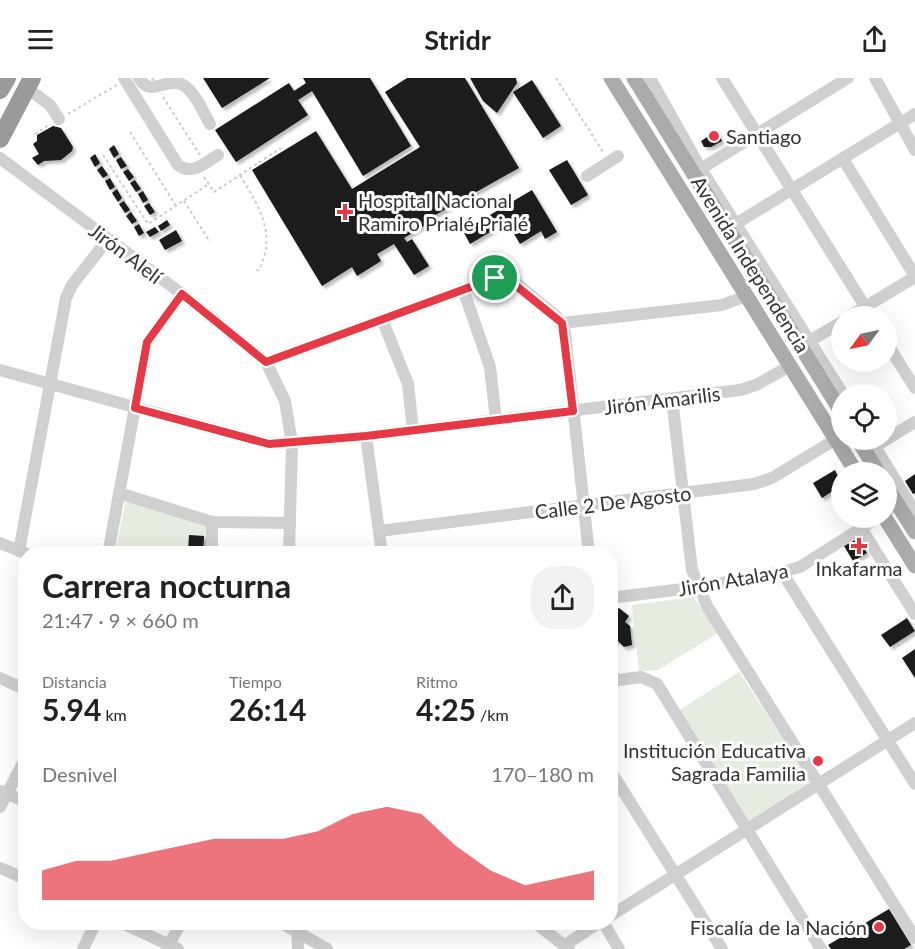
<!DOCTYPE html>
<html lang="es">
<meta charset="utf-8">
<style>
:root{--surface:#fff;--page:#f2f2f2;--text:#222;--muted:#767676;--accent:#e63946}
body{margin:0;font-family:Lato,sans-serif;background:var(--page);color:var(--text);height:100vh;display:flex;flex-direction:column;font-size:22px;white-space:nowrap}
*{box-sizing:border-box;margin:0}
p{font-size:20px;color:var(--muted)}
.icon{flex:none;width:33px;height:33px;fill:none;stroke:currentColor;stroke-width:2;stroke-linecap:round;stroke-linejoin:round}
.map{position:relative;flex:1;overflow:hidden}
.sheet{position:absolute;left:18px;top:468px;width:600px;height:384px;display:flex;flex-direction:column;background:var(--surface);border-radius:24px;box-shadow:0 6px 24px #0002}
.sheet>*{flex:none}
.needle{width:39px;rotate:237deg}
.tools{position:absolute;left:831px;top:228px;display:grid;gap:12px}
.tools a{display:grid;place-items:center;width:66px;height:66px;border-radius:50%;background:var(--surface);box-shadow:0 6px 24px #0002;font-size:30px}
.pin{position:absolute;display:grid;place-items:center;width:51px;height:51px;color:#fff;margin:-26px;border:3px solid #fff;border-radius:50%;box-shadow:0 2px 6px #0007}
.round{display:grid;place-items:center;flex:none;width:63px;height:63px;border-radius:24px;background:var(--page)}
.summary{display:flex;align-items:center;justify-content:space-between;height:102px;padding:0 24px}
h1{font-size:33px;font-weight:700;line-height:45px}
.stats{display:grid;grid-template-columns:repeat(3,1fr);gap:9px;height:102px;padding:6px 24px}
.stats div{display:grid;align-content:center}
.stats b{font-size:30px;font-weight:700}
.stats small{font-size:16px;font-weight:400}
.stats p{font-size:16px}
.chart{height:168px;padding:12px 24px}
.chart p{display:flex;justify-content:space-between}
.chart svg{width:100%;height:108px;margin-top:6px;fill:var(--accent);opacity:.7}
header{display:flex;justify-content:space-between;align-items:center;height:78px;padding:0 24px;background:var(--surface);font-size:27px;font-weight:700}
.map>svg:first-child{display:block}
.green{fill:#e6ecdf}
.building{fill:#1a1a1a;filter:url(#shadow)}
.lines{fill:none;stroke-linecap:round;stroke-linejoin:round}
.path{stroke:#cdcdcd;stroke-width:2;stroke-dasharray:3 3;stroke-linecap:butt}
.minor{stroke:#d0d0d0;stroke-width:12}
.major{stroke:#ababab;stroke-width:15}
.highway{stroke:#9a9a9a;stroke-width:18}
.path-bridge{stroke:#cdcdcd;stroke-width:2;stroke-dasharray:3 3;stroke-linecap:butt}
.route-casing{stroke:#fff;stroke-width:12}
.route{stroke:#e63946;stroke-width:8}
.poi-dot{fill:#e63946;stroke:#fff;stroke-width:2}
.labels{text-anchor:middle;dominant-baseline:central;stroke-width:6;stroke-linejoin:round;paint-order:stroke}
.poi-label{font-size:20px;fill:#333;stroke:#fff;text-anchor:start}
.street-label{font-size:20px;fill:#333;stroke:#fff}
</style>
<header><svg class="icon" aria-label="menu" viewBox="0 0 24 24"><path d="M4 6h16M4 12h16M4 18h16"/></svg>Stridr<svg class="icon" aria-label="share" viewBox="0 0 24 24"><path d="M12 15V3M7 8l5-5 5 5M5 13v7h14v-7"/></svg></header>
<div class="map">
<svg width="915" height="871" viewBox="0 0 915 871">
<defs>
<filter id="shadow"><feDropShadow dx="3" dy="3" stdDeviation="1.5" flood-color="#0004"/></filter>
</defs>
<rect width="100%" height="100%" fill="#fff"/>
<g class="green">
<path d="M126,421L207,449V475L115,476Z"/>
<path d="M694,519L718,555L658,592L639,593L632,527Z"/>
<path d="M739,594L811,703L747,746L678,633Z"/>
</g>
<g class="building">
<path d="M203,0H270L222,30Z"/>
<path d="M303,0H370L411,68L363,98L312,13L298,22L308,37L236,84L215,52L289,5L294,13L306,5Z"/>
<path d="M407,0H465L519,90L430,140L432,143L404,160L407,164L412,161L429,188L414,197L394,166L377,176L381,183L357,198L352,189L322,208L252,92L316,53L352,111L420,69L385,14Z"/>
<path d="M470,0H516L517,5L497,35L483,23Z"/>
<path d="M532,2L561,48L543,60L513,14Z"/>
<path d="M53,48L61,50L73,69L72,73L61,82L44,83L38,87L32,80L39,76L33,66L37,63V57Z"/>
<path d="M717,53L722,63L711,69H704L701,63Z"/>
<path d="M114,67L119,76L114,80L109,71Z"/>
<path d="M95,76L100,85L95,89L90,80Z"/>
<path d="M121,79L127,88L121,91L116,82Z"/>
<path d="M567,82L588,117L571,127L549,92Z"/>
<path d="M102,88L108,97L103,100L97,92Z"/>
<path d="M128,91L134,99L129,103L123,94Z"/>
<path d="M110,100L115,109L110,112L105,103Z"/>
<path d="M135,102L141,111L136,114L130,105Z"/>
<path d="M117,111L122,120L118,124L112,115Z"/>
<path d="M532,112L557,154L545,161L541,153L520,166L507,144L470,166L463,153Z"/>
<path d="M143,113L148,122L143,125L138,116Z"/>
<path d="M124,123L130,132L125,135L119,126Z"/>
<path d="M149,125L155,134L150,137L144,128Z"/>
<path d="M131,134L137,143L132,146L126,138Z"/>
<path d="M167,142L170,147L161,153L158,148Z"/>
<path d="M139,146L144,155L139,158L134,149Z"/>
<path d="M155,149L159,154L150,159L146,154Z"/>
<path d="M176,152L182,163L165,172L159,162Z"/>
<path d="M886,338L895,351L886,357Z"/>
<path d="M835,392L842,407L822,420L813,405Z"/>
<path d="M915,396V415L913,416L905,403Z"/>
<path d="M189,457L204,458L203,476H179V471L188,473Z"/>
<path d="M855,462L859,463L867,475L853,483L844,468Z"/>
<path d="M619,530L629,538L625,544L630,548L632,567L624,569L617,562L610,569V532L614,534Z"/>
<path d="M907,540L915,553L890,569L881,557Z"/>
<path d="M915,571V600L902,580Z"/>
<path d="M889,831L911,867L904,871H831L828,867Z"/>
</g>
<g class="lines">
<g class="path">
<path d="M556,0L603,74"/>
<path d="M163,19L200,77"/>
<path d="M68,36L117,7"/>
<path d="M130,54L176,128"/>
<path d="M35,56L50,46"/>
<path d="M103,77L148,146L209,106"/>
<path d="M240,97C259,129 277,155 259,192L254,193"/>
<path d="M204,99L214,114L281,70"/>
<path d="M184,123L210,164"/>
</g>
<g class="minor">
<path d="M124,0L178,87C192,98 205,85 218,77"/>
<path d="M139,0C150,18 162,3 178,5C193,8 203,34 210,46"/>
<path d="M650,0L701,91L843,316"/>
<path d="M722,0L871,238"/>
<path d="M875,0L915,72"/>
<path d="M27,10L50,27L59,41"/>
<path d="M0,80L182,216L266,284L285,323L292,365L289,476"/>
<path d="M843,81L915,198"/>
<path d="M694,95L848,0"/>
<path d="M587,98L618,78"/>
<path d="M729,150L915,36"/>
<path d="M463,211L490,289L496,342"/>
<path d="M850,238L915,199"/>
<path d="M382,241L408,306L413,352"/>
<path d="M562,245L722,227L746,218"/>
<path d="M886,264L915,310"/>
<path d="M804,266L842,244"/>
<path d="M266,284L495,200L511,201L557,239L565,254L589,476"/>
<path d="M0,292L269,366L366,358L740,312L756,307L790,288"/>
<path d="M672,321L692,492L707,528L915,860"/>
<path d="M366,358L382,476"/>
<path d="M871,362L915,434"/>
<path d="M869,372L915,344"/>
<path d="M119,415L212,444L290,445"/>
<path d="M886,433L897,426"/>
<path d="M861,450L915,536"/>
<path d="M379,453L754,406L772,400L836,361"/>
<path d="M0,465L25,475"/>
<path d="M19,473L66,220L72,207L108,161"/>
<path d="M108,476L147,264L182,216"/>
<path d="M212,476V444"/>
<path d="M782,494L915,706"/>
<path d="M610,520L699,509L782,494L800,489L877,440"/>
<path d="M0,600L26,612"/>
<path d="M610,603L641,599L657,606L821,871"/>
<path d="M610,692L722,871"/>
<path d="M1,713L26,724"/>
<path d="M0,729L26,679"/>
<path d="M0,790L26,801"/>
<path d="M610,838L915,645"/>
<path d="M120,844L178,871"/>
<path d="M280,844L327,871"/>
<path d="M534,844L569,871"/>
<path d="M603,844L619,871"/>
<path d="M297,848L298,871"/>
<path d="M565,867L600,844"/>
<path d="M83,871L96,844"/>
<path d="M167,871L181,844"/>
</g>
<g class="major">
<path d="M611,0L856,394"/>
<path d="M634,0L842,335"/>
<path d="M858,362L878,394"/>
<path d="M886,408L915,454"/>
<path d="M885,440L915,488"/>
</g>
<g class="highway">
<path d="M0,12L7,0"/>
<path d="M0,61L32,0"/>
</g>
<path class="path-bridge" d="M152,0L162,16"/>
</g>
<g class="lines">
<defs>
<path id="route" d="M504,198L562,245L573,333L366,358L269,366L135,330L147,264L182,216L266,284L495,200Z"/>
</defs>
<use href="#route" class="route-casing"/>
<use href="#route" class="route"/>
</g>
<g class="poi-dot">
<circle cx="714" cy="58" r="6"/>
<path d="M342 125h6v6h6v6h-6v6h-6v-6h-6v-6h6z"/>
<path d="M856 459h6v6h6v6h-6v6h-6v-6h-6v-6h6z"/>
<circle cx="818" cy="683" r="6"/>
<circle cx="879" cy="849" r="6"/>
</g>
<g class="labels">
<g class="poi-label">
<text x="726" y="58">Santiago</text>
<text x="358" y="122">Hospital Nacional<tspan x="358" dy="23">Ramiro Prialé Prialé</tspan></text>
<text x="859" y="490" text-anchor="middle">Inkafarma</text>
<text x="806" y="672" text-anchor="end">Institución Educativa<tspan x="806" dy="23">Sagrada Familia</tspan></text>
<text x="867" y="849" text-anchor="end">Fiscalía de la Nación</text>
</g>
<g class="street-label">
<text transform="translate(126 175) rotate(37)">Jirón Alelí</text>
<text transform="translate(751 186) rotate(58)">Avenida Independencia</text>
<text transform="translate(662 322) rotate(-7)">Jirón Amarilis</text>
<text transform="translate(613 424) rotate(-7)">Calle 2 De Agosto</text>
<text transform="translate(733 501) rotate(-10)">Jirón Atalaya</text>
</g>
</g>
</svg>
<div class="tools">
<a><svg class="needle" viewBox="-14 -14 28 28"><path d="M0-13l5 13h-10z" fill="#e53935"/><path d="M0 13l5-13h-10z" fill="#767676"/></svg></a>
<a><svg class="icon" aria-label="locate" viewBox="0 0 24 24"><circle cx="12" cy="12" r="6"/><path d="M12 2v4M12 18v4M2 12h4M18 12h4"/></svg></a>
<a><svg class="icon" aria-label="layers" viewBox="0 0 24 24"><path d="M12 4l9 5-9 5-9-5zM3 14l9 5 9-5"/></svg></a>
</div>
<div class="pin" style="left:495px;top:200px;background:#1e9e55"><svg class="icon" aria-label="arrive" viewBox="0 0 24 24"><path d="M6 21V4h12l-3 4 3 4H6"/></svg></div>
<section class="sheet">
<div class="summary"><div><h1>Carrera nocturna</h1><p>21:47 · 9 × 660 m</p></div><a class="round"><svg class="icon" aria-label="share" viewBox="0 0 24 24"><path d="M12 15V3M7 8l5-5 5 5M5 13v7h14v-7"/></svg></a></div>
<div class="stats">
<div><p>Distancia</p><b>5.94<small> km</small></b></div>
<div><p>Tiempo</p><b>26:14</b></div>
<div><p>Ritmo</p><b>4:25<small> /km</small></b></div>
</div>
<div class="chart"><p><span>Desnivel</span>170–180 m</p>
<svg viewBox="0 0 160 44" preserveAspectRatio="none"><path d="M0 44V32L10 28L20 28L30 25L40 22L50 19L60 19L70 19L80 16L90 9L100 6L110 9L120 22L130 32L140 38L150 35L160 32V44z"/></svg>
</div>
</section>
</div>
